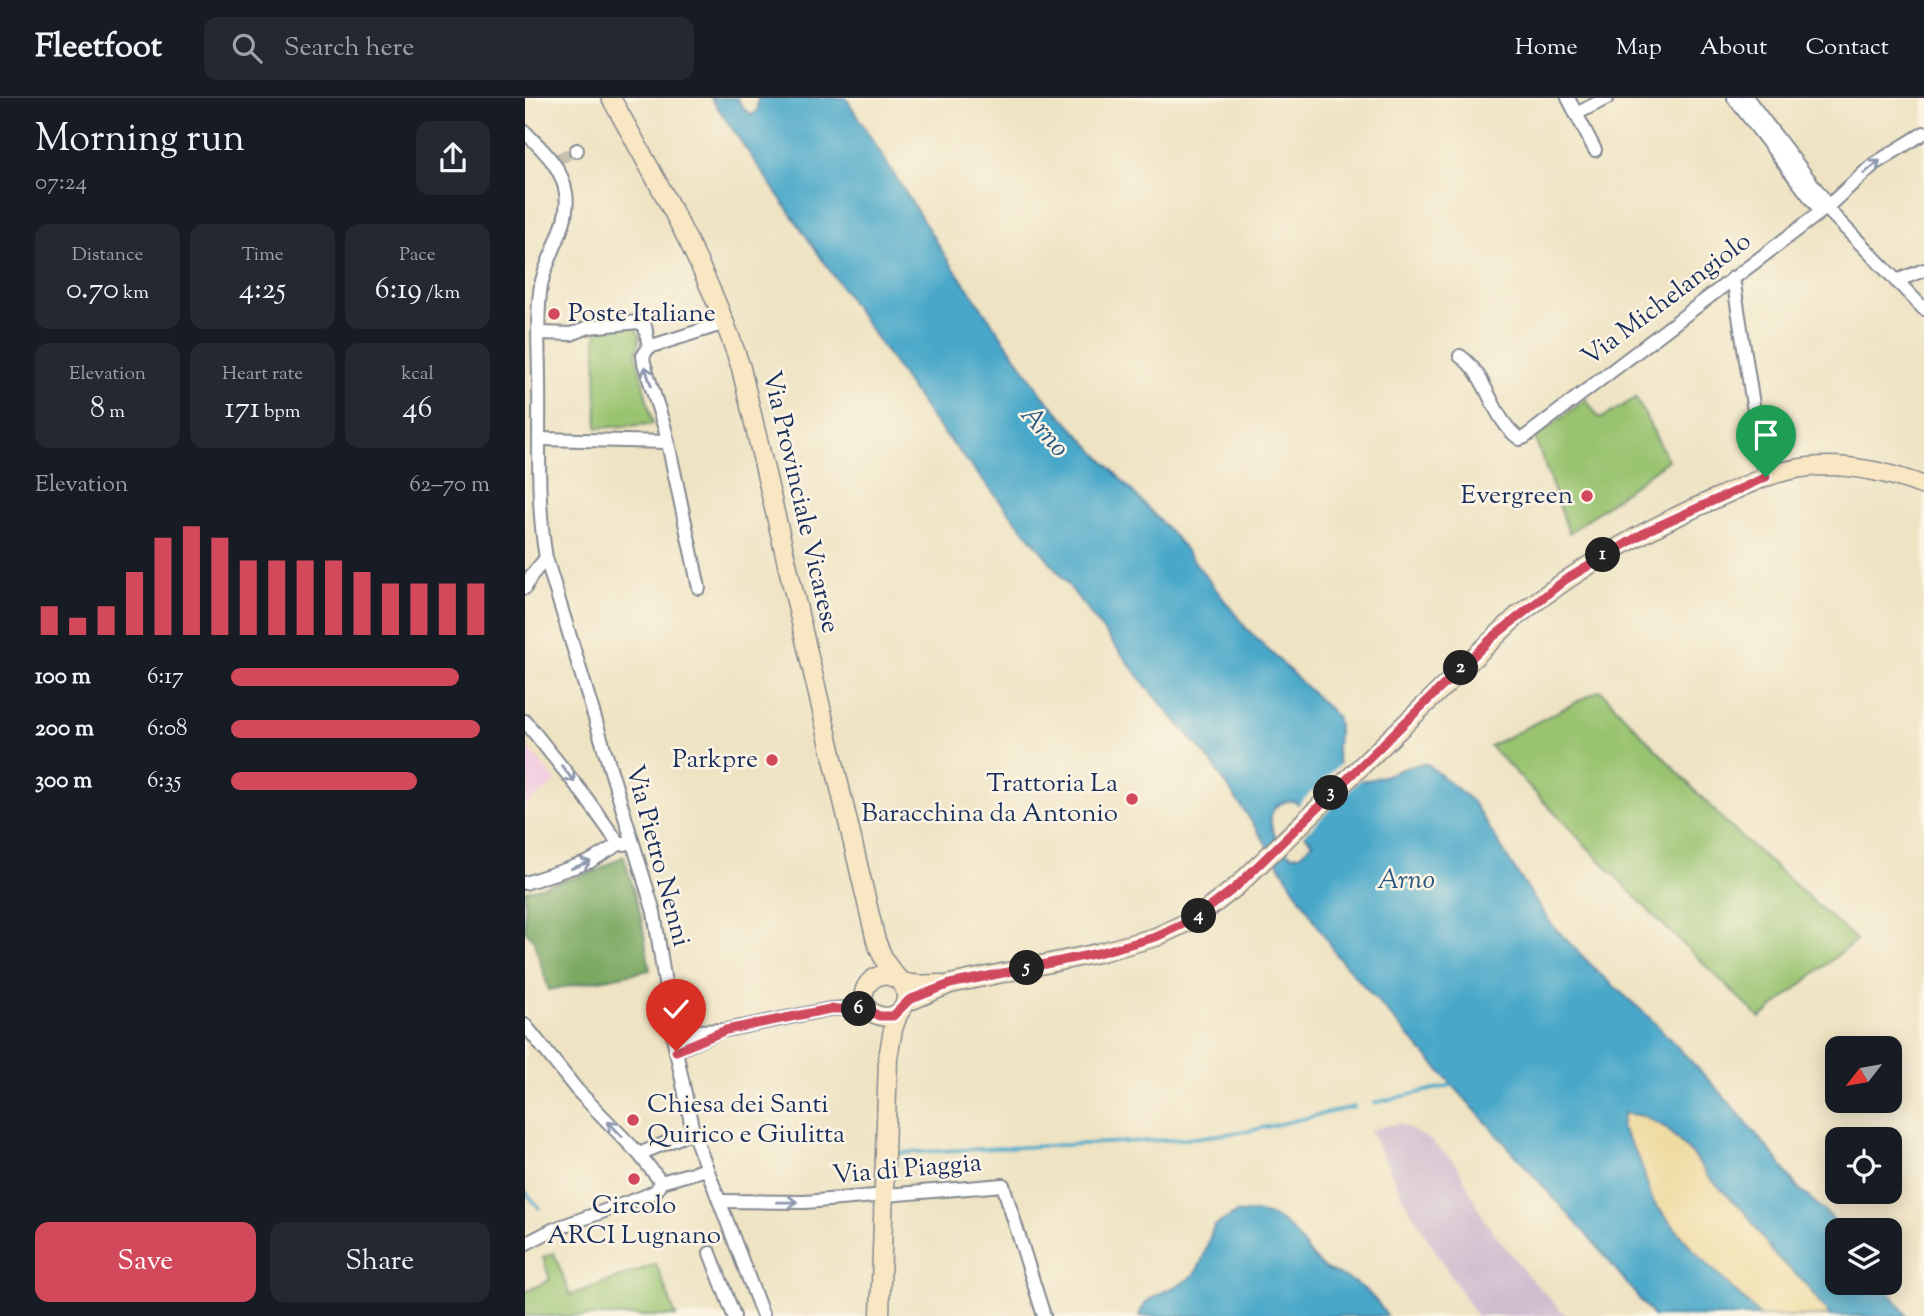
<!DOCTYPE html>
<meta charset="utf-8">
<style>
:root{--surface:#171b24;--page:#242831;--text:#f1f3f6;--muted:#9ea1a6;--line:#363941;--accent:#d1495b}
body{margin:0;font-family:"Sorts Mill Goudy",serif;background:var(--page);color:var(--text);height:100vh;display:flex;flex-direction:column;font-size:26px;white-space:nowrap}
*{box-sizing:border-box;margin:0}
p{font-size:23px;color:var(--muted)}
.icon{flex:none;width:38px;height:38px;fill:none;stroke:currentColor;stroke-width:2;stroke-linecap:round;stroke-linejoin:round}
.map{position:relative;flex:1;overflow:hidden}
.panel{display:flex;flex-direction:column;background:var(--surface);width:525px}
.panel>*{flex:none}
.needle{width:46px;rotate:239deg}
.controls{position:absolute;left:1300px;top:938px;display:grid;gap:14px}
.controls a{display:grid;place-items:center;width:77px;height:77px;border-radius:14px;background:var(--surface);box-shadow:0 4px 18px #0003;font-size:35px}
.pin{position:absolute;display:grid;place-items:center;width:60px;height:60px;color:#fff;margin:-72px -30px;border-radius:50% 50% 50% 0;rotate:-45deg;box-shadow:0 0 7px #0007}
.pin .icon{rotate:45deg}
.km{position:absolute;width:35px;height:35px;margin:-18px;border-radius:50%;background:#222;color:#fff;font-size:19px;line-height:35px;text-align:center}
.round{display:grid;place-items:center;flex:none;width:74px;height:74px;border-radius:14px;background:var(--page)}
.summary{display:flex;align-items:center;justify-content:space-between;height:119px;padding:0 35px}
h1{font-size:38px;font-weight:600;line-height:52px}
.stats{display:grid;grid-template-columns:repeat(3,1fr);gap:10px;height:119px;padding:7px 35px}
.stats div{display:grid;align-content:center;border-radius:14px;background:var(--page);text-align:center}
.stats b{font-size:30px;font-weight:600}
.stats small{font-size:19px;font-weight:400}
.stats p{font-size:19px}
.chart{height:196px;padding:14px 35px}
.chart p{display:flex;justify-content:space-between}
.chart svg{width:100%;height:126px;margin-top:7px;stroke:var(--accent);stroke-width:6}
.action{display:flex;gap:14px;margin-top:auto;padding:14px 35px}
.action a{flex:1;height:80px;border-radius:14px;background:var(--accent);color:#fff;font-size:28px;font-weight:600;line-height:80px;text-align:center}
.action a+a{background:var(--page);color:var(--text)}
ul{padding:0 35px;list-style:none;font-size:23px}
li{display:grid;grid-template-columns:112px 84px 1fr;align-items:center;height:52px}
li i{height:18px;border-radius:9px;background:var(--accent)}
header{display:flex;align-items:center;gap:42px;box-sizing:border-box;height:98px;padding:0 35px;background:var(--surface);border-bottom:2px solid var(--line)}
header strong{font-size:33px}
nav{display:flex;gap:38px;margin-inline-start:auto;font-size:24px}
.search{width:490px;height:63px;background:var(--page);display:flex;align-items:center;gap:18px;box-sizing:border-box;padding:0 24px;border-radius:14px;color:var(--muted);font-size:26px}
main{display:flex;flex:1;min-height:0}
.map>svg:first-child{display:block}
.built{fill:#f2cfe1}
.industrial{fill:#cfbdcf}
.green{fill:#99c36f;stroke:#5a7966;stroke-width:2}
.forest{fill:#7aa962;stroke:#4a6c60;stroke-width:2}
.sand{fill:#eeda9e;stroke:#84847e;stroke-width:2}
.water{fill:#4aa8c9;stroke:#326c94;stroke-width:2;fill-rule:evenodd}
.pier{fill:#eee3c2}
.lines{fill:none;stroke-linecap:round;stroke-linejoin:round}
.stream{stroke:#4aa8c9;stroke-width:3.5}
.street-tunnel{stroke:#c4bfae;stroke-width:12;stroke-dasharray:12 6;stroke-linecap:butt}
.street-casing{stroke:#848990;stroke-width:16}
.secondary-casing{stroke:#848990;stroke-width:21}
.street{stroke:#fff;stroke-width:12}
.secondary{stroke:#f9e7c3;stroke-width:18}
.oneway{stroke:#8d97ae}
.route-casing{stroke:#fff;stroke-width:14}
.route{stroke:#d1495b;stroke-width:9}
.poi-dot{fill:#d1495b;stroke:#fcf5e5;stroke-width:2.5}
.labels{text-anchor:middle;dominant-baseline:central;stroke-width:5;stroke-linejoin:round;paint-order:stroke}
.street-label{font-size:26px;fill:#1b2f5e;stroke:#fcf5e5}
.poi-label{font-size:26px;fill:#1b2f5e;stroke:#fcf5e5;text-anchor:end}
.water-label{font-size:28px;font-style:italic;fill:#2b5983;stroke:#fcf5e5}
</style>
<header>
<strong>Fleetfoot</strong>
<div class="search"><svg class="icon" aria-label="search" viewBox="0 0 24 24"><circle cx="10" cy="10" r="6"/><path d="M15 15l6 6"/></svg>Search here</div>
<nav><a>Home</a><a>Map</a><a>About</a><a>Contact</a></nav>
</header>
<main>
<section class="panel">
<div class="summary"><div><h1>Morning run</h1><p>07:24</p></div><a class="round"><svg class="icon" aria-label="share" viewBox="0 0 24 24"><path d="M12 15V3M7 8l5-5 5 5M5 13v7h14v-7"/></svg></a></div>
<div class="stats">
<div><p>Distance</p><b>0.70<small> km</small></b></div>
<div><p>Time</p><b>4:25</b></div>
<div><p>Pace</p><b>6:19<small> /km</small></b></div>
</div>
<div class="stats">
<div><p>Elevation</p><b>8<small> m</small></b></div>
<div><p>Heart rate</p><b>171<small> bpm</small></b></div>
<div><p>kcal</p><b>46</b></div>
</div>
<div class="chart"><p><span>Elevation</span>62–70 m</p>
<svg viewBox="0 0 160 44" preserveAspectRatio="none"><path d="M5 44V34M15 44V38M25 44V34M35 44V22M45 44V10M55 44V6M65 44V10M75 44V18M85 44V18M95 44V18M105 44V18M115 44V22M125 44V26M135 44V26M145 44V26M155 44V26"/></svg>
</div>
<ul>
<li><b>100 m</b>6:17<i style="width:88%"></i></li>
<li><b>200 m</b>6:08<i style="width:96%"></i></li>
<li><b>300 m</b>6:35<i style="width:72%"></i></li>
</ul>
<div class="action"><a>Save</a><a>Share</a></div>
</section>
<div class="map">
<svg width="1399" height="1218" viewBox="0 0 1399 1218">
<rect width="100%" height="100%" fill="#fcf5e5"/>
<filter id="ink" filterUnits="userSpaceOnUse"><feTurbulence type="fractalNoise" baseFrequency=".0143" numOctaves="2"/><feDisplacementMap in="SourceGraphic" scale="14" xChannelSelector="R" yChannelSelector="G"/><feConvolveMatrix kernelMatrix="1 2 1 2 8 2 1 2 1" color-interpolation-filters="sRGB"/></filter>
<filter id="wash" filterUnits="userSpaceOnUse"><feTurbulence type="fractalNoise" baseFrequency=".00686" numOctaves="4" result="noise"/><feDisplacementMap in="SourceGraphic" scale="28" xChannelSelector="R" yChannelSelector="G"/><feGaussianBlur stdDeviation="1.57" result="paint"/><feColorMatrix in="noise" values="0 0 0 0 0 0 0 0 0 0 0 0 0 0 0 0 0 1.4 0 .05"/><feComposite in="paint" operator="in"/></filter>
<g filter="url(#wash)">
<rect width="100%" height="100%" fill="#eee3c2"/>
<path class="built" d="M0,646L31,683L0,708Z"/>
<path class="industrial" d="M874,1025L906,1043L932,1067L960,1123L1003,1178L1042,1218H951L882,1107L845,1032Z"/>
<g class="green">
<path d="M110,228L115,239L111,257L128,326L72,330L71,236L73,232Z"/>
<path d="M1111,300L1143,362L1044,435L1010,340L1061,301L1073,319L1077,320Z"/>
<path d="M1075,592L1201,725L1331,842L1235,920L1130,819L965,648Z"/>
<path d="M29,1155L45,1197L131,1166L151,1218H0V1194L25,1182L18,1159Z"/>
</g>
<path class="forest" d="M99,758L116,819L125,872L24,892L8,841L0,832V793L69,774Z"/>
<path class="sand" d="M1098,1015L1119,1018L1140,1029L1170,1059L1183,1078L1221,1115L1248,1155L1280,1185L1305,1218H1235L1171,1155L1127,1102L1115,1063L1096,1028Z"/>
<g class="water">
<path d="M186,0H212L219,11L227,17L232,13L233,0H321L421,159L519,299L651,440L721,530L811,618C817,634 808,651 814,666C831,704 876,663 902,666L948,704L992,775L1027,827L1075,876L1124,919L1197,996L1253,1062L1271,1088L1307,1120L1317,1132H1312V1185H1358L1382,1218H1305L1280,1185L1248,1155L1221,1115L1183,1078L1170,1059L1140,1029L1119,1018L1099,1015L1096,1029L1115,1063L1127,1102L1131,1108L1171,1155L1235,1218H1128L1071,1147L812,858L731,730L682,658L626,594L519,456L407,321ZM768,703L775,707L787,728L779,736L788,745L774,757H767C751,749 734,714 757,705C760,703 764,704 768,703Z"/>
<path d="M730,1114C772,1121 770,1145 797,1168C805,1175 817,1177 827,1183C842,1191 853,1204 862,1218H614C621,1193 649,1194 666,1179C679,1167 682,1144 689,1128L711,1115Z"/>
</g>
<path class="pier" d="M817,664L822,671L837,680L777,739L781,721L771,709Z"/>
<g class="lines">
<g class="stream">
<path d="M849,1005L927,987"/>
<path d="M373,1055L661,1041L724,1033L829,1009"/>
<path d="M0,1093L14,1110"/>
</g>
</g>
</g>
<g filter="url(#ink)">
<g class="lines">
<path class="street-tunnel" d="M33,61L51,53"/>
<defs>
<g id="street">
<path d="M1043,0L1070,52"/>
<path d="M1209,0L1291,107L1301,110L1399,211"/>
<path d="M1222,0L1298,100L1301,110"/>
<path d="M1051,16L1082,0"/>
<path d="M0,34C18,52 37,69 41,95C46,126 22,157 16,187C11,218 14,252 14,283C15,341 11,402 21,460L129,814L149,943L168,1034L238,1218"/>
<path d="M51,53L52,52"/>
<path d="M1208,180L1238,370"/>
<path d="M1371,183L1399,172"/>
<path d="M15,235L46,236L64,229L113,224L120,228L124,249"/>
<path d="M935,258C964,278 966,321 995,341L1000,339L1301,110L1349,66L1399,35"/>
<path d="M15,341L143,344"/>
<path d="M0,490L6,478L21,460"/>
<path d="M174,490L140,331L119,265L118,258L124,249L200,225"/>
<path d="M0,623L59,697L94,746"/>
<path d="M0,785L64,764L94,746H100"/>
<path d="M0,927L52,992L114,1056L168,1034"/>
<path d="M149,943L160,936L173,933L201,932L305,911L324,910L345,913"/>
<path d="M151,953L189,936"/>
<path d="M114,1056L136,1084"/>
<path d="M194,1103L280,1104L478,1087L519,1218"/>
<path d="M0,1146L27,1132L118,1099L131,1093L136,1084L182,1071"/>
<path d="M185,1155L209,1218"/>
</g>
<g id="secondary">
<path d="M86,0C134,86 185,175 216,270L351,843C354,850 357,857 360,863C366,875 382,886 381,900C378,931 330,920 340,891C342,886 346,882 351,879C364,873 374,885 387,886C396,887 405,886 414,886"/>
<path d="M380,905L425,886L573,855L631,839L671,820L711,789L992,518C1058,467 1118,432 1194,399C1223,386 1252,372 1284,369C1324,365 1362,374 1399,388"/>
<path d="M355,1218L363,960L368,931L374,914"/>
</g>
</defs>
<use href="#street" class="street-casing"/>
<use href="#secondary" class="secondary-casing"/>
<use href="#street" class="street"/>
<use href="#secondary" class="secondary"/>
</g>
<defs><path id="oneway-shaft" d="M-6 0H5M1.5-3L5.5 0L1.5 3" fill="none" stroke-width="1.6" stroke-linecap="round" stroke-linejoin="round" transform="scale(1.75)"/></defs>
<g class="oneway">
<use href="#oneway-shaft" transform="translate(1347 69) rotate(-39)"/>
<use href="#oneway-shaft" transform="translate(123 278) rotate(-109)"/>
<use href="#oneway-shaft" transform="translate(43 676) rotate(52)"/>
<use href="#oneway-shaft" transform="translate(56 767) rotate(-20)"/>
<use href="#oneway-shaft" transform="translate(90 1031) rotate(-134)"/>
<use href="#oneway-shaft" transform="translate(262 1104) rotate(-1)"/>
</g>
</g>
<g class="lines" filter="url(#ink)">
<defs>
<path id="route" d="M151,953L201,932L305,911H330L345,913L354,918H368L384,902L425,886L573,855L631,839L671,820L711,789L968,539L1040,482L1124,432L1241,379"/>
</defs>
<use href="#route" class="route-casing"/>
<use href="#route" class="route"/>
</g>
<g class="poi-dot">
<circle cx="29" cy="216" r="7"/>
<circle cx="1062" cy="398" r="7"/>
<circle cx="247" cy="662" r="7"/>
<circle cx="607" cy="701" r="7"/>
<circle cx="108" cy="1022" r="7"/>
<circle cx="109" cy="1081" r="7"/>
</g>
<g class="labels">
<g class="street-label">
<text transform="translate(1142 202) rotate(-37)">Via Michelangiolo</text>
<text transform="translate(275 404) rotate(77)">Via Provinciale Vicarese</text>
<text transform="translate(132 758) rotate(75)">Via Pietro Nenni</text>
<text transform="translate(382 1072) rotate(-5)">Via di Piaggia</text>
</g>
<g class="poi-label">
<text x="43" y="216" text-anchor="start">Poste Italiane</text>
<text x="1048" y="398">Evergreen</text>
<text x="233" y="662">Parkpre</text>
<text x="593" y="686">Trattoria La<tspan x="593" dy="30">Baracchina da Antonio</tspan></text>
<text x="122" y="1007" text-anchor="start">Chiesa dei Santi<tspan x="122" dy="30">Quirico e Giulitta</tspan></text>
<text x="109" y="1108" text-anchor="middle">Circolo<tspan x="109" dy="30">ARCI Lugnano</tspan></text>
</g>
<g class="water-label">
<text transform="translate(519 334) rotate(49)">Arno</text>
<text x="881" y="783">Arno</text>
</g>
</g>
</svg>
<div class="controls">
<a><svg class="needle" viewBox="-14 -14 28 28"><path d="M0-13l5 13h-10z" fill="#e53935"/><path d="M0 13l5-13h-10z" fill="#9ea1a6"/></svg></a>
<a><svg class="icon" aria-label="locate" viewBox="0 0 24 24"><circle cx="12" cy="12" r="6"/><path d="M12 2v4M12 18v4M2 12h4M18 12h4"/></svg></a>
<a><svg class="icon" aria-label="layers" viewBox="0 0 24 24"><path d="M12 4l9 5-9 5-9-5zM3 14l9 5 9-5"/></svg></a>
</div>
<div class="pin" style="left:1241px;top:379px;background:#1e9e55"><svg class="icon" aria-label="arrive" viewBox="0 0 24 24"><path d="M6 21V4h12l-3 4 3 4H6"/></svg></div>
<div class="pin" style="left:151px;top:953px;background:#d93025"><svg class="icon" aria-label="check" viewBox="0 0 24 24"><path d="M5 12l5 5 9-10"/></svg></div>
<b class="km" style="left:1078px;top:457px">1</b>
<b class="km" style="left:936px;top:570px">2</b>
<b class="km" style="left:806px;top:695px">3</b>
<b class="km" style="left:674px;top:818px">4</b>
<b class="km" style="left:502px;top:870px">5</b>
<b class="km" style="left:334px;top:911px">6</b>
</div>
</main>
